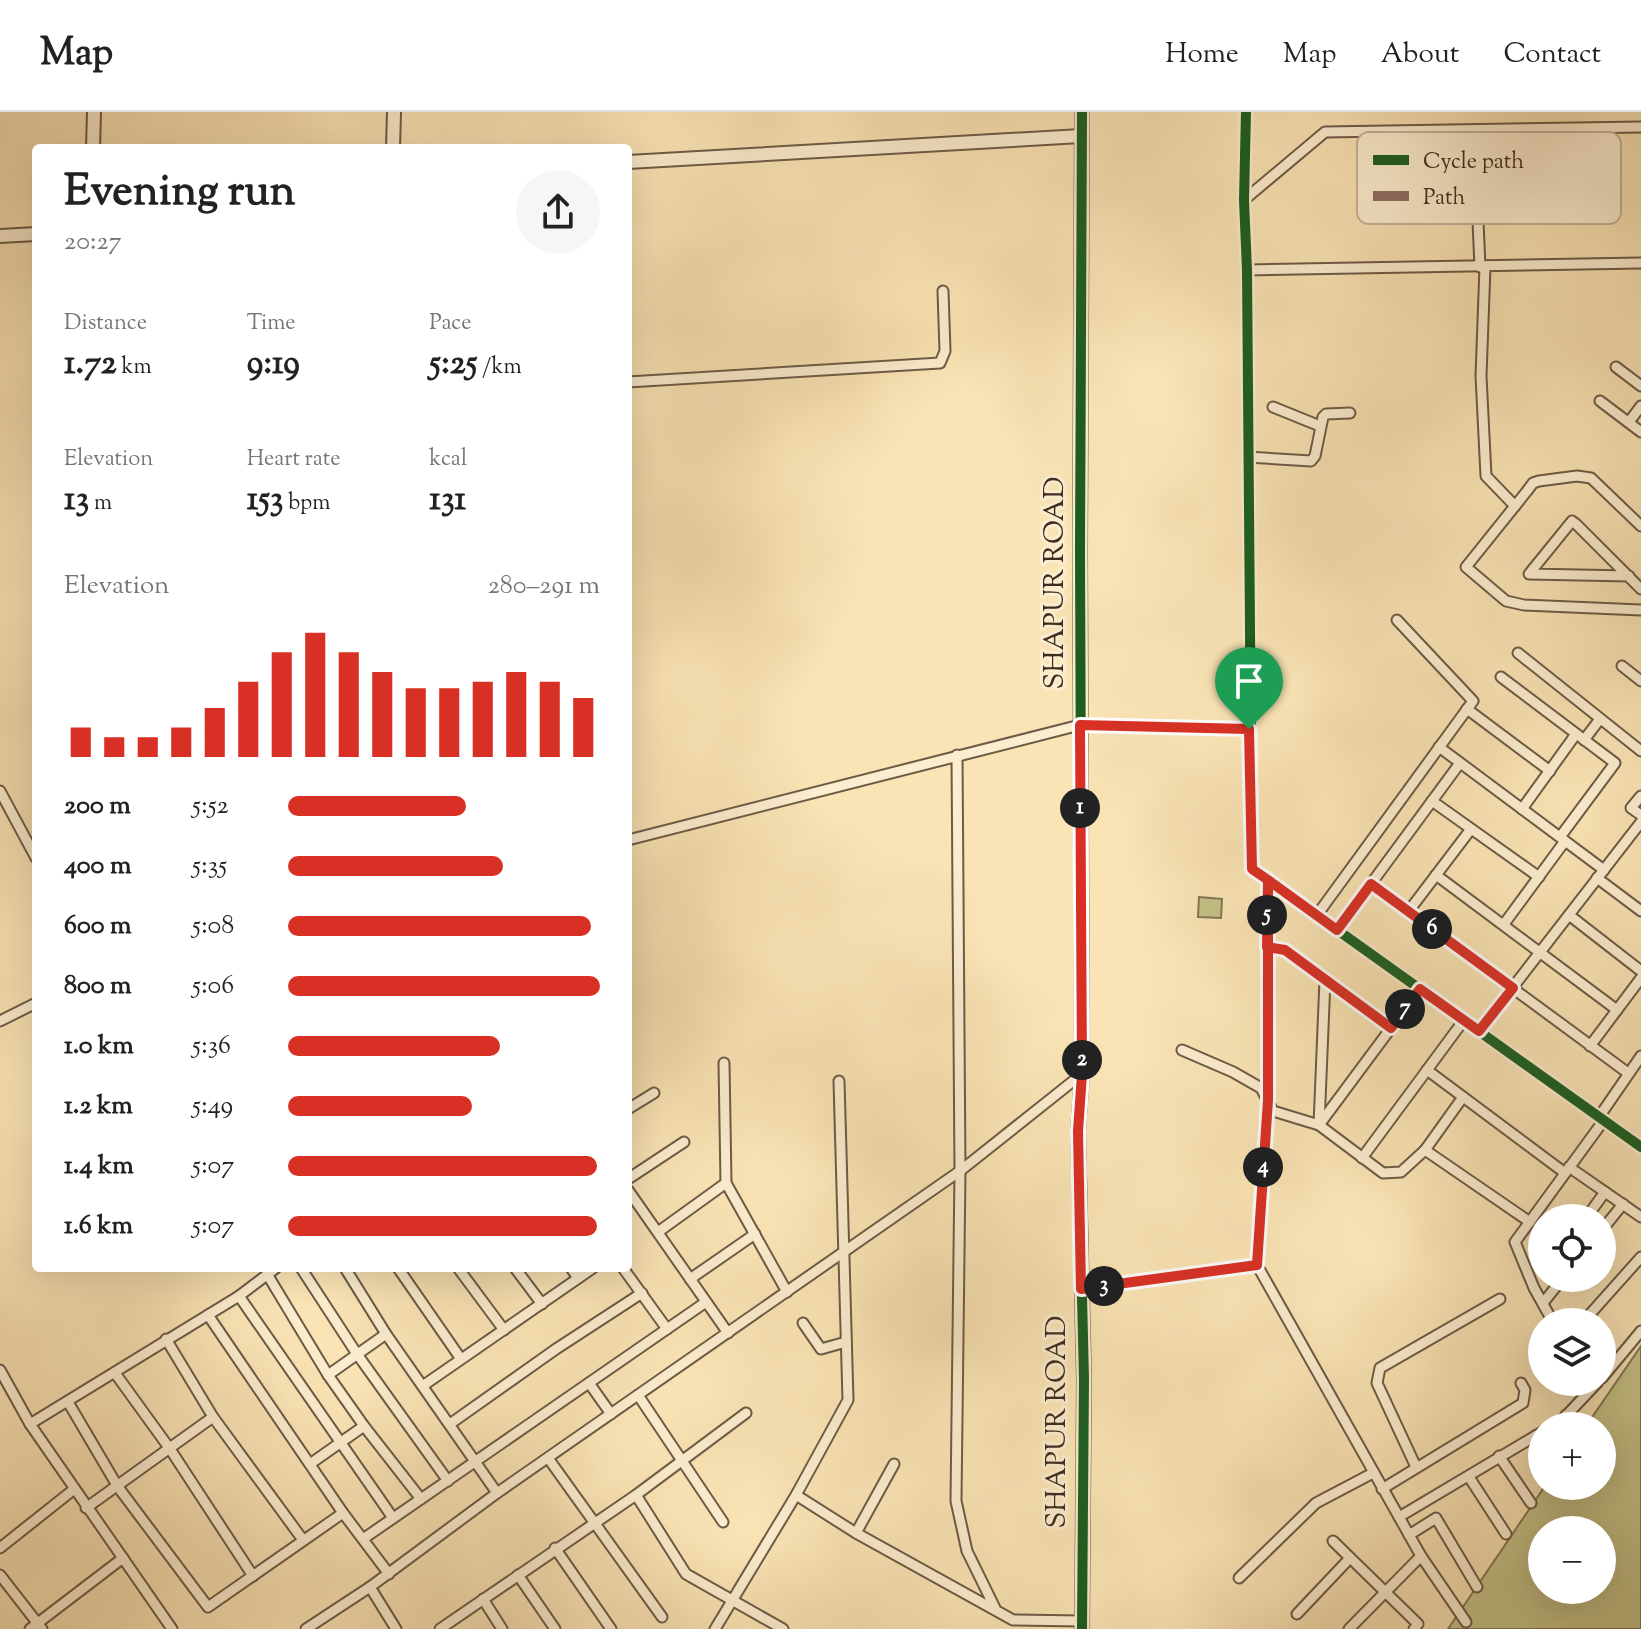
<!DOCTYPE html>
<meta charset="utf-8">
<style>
:root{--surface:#fff;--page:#f6f6f6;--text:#222;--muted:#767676;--line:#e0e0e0;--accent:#d93025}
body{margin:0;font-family:"Sorts Mill Goudy",serif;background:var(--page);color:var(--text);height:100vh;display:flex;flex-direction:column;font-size:30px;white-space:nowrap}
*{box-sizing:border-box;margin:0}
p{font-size:26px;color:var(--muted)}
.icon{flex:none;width:44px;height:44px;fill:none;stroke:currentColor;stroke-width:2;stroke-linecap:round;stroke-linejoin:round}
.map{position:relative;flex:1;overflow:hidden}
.details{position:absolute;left:32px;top:32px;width:600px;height:1128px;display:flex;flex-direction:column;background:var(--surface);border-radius:8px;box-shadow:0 8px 32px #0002}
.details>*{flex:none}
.buttons{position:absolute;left:1528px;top:1092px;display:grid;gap:16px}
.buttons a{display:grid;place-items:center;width:88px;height:88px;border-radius:50%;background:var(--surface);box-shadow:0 8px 32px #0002;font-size:40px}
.pin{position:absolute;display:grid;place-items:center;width:68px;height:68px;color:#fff;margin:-82px -34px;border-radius:50% 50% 50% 0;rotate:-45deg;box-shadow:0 0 8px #0007}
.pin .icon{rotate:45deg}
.km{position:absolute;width:40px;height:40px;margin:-20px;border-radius:50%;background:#222;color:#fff;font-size:22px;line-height:40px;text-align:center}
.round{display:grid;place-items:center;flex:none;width:84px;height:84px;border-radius:42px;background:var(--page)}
.overview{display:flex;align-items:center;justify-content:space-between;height:136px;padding:0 32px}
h1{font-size:44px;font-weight:700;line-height:60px}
.figures{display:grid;grid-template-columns:repeat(3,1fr);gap:12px;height:136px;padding:8px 32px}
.figures div{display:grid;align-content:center}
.figures b{font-size:34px;font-weight:700}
.figures small{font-size:22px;font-weight:400}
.figures p{font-size:22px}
.chart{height:224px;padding:16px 32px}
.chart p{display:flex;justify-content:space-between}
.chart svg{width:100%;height:144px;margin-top:8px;stroke:var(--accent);stroke-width:6}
ul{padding:0 32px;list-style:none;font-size:26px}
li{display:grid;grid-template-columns:128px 96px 1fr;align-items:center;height:60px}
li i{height:20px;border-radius:10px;background:var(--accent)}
header{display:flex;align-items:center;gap:48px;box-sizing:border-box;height:112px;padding:0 40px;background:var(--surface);border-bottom:2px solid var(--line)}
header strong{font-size:38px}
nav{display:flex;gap:44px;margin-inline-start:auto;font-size:28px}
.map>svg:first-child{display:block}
.green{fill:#c5c288;stroke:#827854;stroke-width:2;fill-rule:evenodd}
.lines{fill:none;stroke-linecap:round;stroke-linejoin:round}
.minor-casing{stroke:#6d5b46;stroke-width:13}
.tertiary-casing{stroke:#6d5b46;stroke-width:16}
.minor{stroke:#fcedcf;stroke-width:9}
.tertiary{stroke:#fcedcf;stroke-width:12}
.quiet{stroke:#8d6e63;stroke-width:8;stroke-dasharray:16 8;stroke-linecap:butt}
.cycleway-casing{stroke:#fcedcf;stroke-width:15}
.cycleway{stroke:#1b5e20;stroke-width:10}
.route-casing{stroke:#fff;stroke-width:16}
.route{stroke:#d93025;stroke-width:10}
.labels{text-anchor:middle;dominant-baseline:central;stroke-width:6;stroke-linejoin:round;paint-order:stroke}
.street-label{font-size:28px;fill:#3e2d21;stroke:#fcedcf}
.key{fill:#fcedcf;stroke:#c3b39b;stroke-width:2}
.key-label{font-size:22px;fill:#3e2d21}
</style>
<header>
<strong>Map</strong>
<nav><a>Home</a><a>Map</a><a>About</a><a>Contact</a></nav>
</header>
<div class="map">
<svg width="1641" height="1517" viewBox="0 0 1641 1517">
<rect width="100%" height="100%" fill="#fae4b5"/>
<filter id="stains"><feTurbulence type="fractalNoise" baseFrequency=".0025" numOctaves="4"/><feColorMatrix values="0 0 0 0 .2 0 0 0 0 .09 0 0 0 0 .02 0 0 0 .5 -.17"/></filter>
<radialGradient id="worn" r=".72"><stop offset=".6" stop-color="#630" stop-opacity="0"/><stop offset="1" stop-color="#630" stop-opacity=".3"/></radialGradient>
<g class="green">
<path d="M1199,785L1222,787L1221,806L1198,805Z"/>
<path d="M1641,1234V1517H1448L1545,1374H1602V1314H1586ZM1542,1418H1602V1478H1542Z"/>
</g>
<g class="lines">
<defs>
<g id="minor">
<path d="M1246,0L1244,88L1247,158L1252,757L1641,1035"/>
<path d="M1474,18L1480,155"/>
<path d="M1244,88L1325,20L1641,15"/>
<path d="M1485,155L1481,264L1486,364L1515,394"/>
<path d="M1247,158L1641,151"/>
<path d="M1616,255L1641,274"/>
<path d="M628,270L940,251L945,239L943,179"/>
<path d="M1600,289L1641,320"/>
<path d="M1273,295L1320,314"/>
<path d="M1629,310L1641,294"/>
<path d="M1248,345L1311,349L1315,344L1323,305L1326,302L1350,301"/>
<path d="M1641,414L1591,366L1577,364L1539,369L1533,371L1527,379L1466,455L1506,489L1524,493L1641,498"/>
<path d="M1629,464L1529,462L1572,409L1576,412L1641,477"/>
<path d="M1518,541L1641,639"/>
<path d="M1622,554L1641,569"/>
<path d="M1501,565L1615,651L1560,725"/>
<path d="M1467,597L1550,659"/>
<path d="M1584,628L1600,607"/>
<path d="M1439,635L1604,758"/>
<path d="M957,643L960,1059L956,1389L967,1439L995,1496"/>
<path d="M0,679L36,746"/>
<path d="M1641,684L1631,696L1641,703"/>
<path d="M1432,689L1539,765"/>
<path d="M1522,697L1576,622"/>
<path d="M628,728L1080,613L1249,617"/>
<path d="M1436,763L1617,898"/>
<path d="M1597,766L1641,799"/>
<path d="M1268,768V988L1257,1153L1421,1444L1349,1517"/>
<path d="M1371,772L1628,961"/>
<path d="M1408,800L1471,717"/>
<path d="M1317,803L1473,589L1397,508"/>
<path d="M1569,803L1641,859"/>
<path d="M1504,812L1565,729"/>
<path d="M1337,818L1460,651"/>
<path d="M1267,835L1285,838L1391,916"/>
<path d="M0,909L36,891"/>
<path d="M1479,919L1641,710"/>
<path d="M1590,934L1641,866"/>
<path d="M1182,938L1233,960L1261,976L1273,999L1319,1013L1383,1061L1401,1060L1425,1038L1463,985"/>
<path d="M724,951L726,1071L787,1180"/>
<path d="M1427,958L1565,1061"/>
<path d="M628,997L654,981"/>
<path d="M1599,1005L1641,944"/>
<path d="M1319,1013L1420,877"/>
<path d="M1319,1013L1325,868"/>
<path d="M1425,1038L1530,1110"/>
<path d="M1362,1046L1464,908"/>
<path d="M1569,1055L1641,1105"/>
<path d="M628,1067L684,1030"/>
<path d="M628,1078L728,1221"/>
<path d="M1586,1106L1605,1080"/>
<path d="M1602,1118L1623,1092"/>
<path d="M658,1120L726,1071"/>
<path d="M301,1156L357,1242L448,1369"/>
<path d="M345,1156L386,1222L497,1381"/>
<path d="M398,1156L461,1247"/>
<path d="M458,1156L504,1218"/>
<path d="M515,1156L542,1192"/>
<path d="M571,1156L578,1166"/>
<path d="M623,1156L667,1217"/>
<path d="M267,1162L328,1263L364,1314L421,1387"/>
<path d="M690,1167L755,1122"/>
<path d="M1081,1177L1257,1153"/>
<path d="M239,1184L393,1406"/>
<path d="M1543,1191L1563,1166"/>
<path d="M208,1203L343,1401L389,1462"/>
<path d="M1553,1210L1534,1176L1515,1130L1604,1008"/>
<path d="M1583,1210L1641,1145"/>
<path d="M803,1211L821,1237L846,1230"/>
<path d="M166,1227L213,1305L303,1428"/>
<path d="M0,1258L30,1312L172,1517"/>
<path d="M115,1261L170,1337L253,1464"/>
<path d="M328,1263L386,1222"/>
<path d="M1602,1266L1641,1219"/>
<path d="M589,1271L611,1302"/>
<path d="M424,1273L593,1156"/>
<path d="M638,1283L723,1410"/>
<path d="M68,1290L118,1375L208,1495L343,1401"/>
<path d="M1566,1303L1572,1314"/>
<path d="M30,1312L239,1184L276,1156"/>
<path d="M450,1312L556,1237L642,1181"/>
<path d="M1551,1314L1563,1307L1598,1270"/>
<path d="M1535,1324L1542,1334"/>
<path d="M1499,1344L1531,1391"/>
<path d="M548,1346L662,1505"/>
<path d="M310,1352L364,1314"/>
<path d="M1416,1355L1377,1271L1380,1256L1500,1187"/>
<path d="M1469,1365L1506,1422"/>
<path d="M1382,1377L1523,1291L1525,1278L1521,1271"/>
<path d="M636,1383L686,1462L783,1517"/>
<path d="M796,1383L856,1421L1013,1508L1082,1509"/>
<path d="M86,1396L213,1305"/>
<path d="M1399,1405L1542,1320"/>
<path d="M856,1421L894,1352"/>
<path d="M1409,1423L1436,1406L1477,1475"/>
<path d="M363,1427L706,1190"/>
<path d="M1333,1429L1418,1512L1414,1517"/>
<path d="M0,1436L73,1378"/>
<path d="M555,1436L611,1517"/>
<path d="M1421,1444L1466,1510"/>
<path d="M0,1463L42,1517"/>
<path d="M518,1463L555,1517"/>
<path d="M1239,1466L1316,1391L1373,1361"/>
<path d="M370,1475L396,1517"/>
<path d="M483,1487L502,1517"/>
<path d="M1297,1502L1350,1446"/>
<path d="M30,1517L123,1446"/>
<path d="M306,1517L370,1475L497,1381L960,1059L1082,962"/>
<path d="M440,1517L636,1383L746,1301"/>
<path d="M715,1517L796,1383L848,1288L839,969"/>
</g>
<g id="tertiary">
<path d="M93,36L94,0"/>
<path d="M393,36L394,0"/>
<path d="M628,50L1081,24"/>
<path d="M0,124L36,122"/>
<path d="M1082,1517L1084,1267L1078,1019L1082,962L1080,437L1082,0"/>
</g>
</defs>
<use href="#minor" class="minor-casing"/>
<use href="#tertiary" class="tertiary-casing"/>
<use href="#minor" class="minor"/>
<use href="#tertiary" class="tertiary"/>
<path class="quiet" d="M1588,1270L1593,1275"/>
<defs>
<g id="cycleway">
<path d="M1246,0L1244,88L1247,158L1252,757L1641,1035"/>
<path d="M1082,1517L1084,1267L1078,1019L1082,962L1080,437L1082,0"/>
</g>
</defs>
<use href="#cycleway" class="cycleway-casing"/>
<use href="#cycleway" class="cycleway"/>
</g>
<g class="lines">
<defs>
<path id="route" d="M1249,617L1080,613L1082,962L1078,1019L1081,1177L1257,1153L1268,988V768L1337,818L1371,772L1513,876L1479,919L1420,877L1391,916L1285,838L1267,835L1268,768L1252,757L1249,617"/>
</defs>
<use href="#route" class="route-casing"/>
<use href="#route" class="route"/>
</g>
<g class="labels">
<g class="street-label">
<text transform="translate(1056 471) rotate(-90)">SHAPUR ROAD</text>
<text transform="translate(1058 1310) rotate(-90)">SHAPUR ROAD</text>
</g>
</g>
<rect x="1357" y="20" width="264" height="92" rx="12" class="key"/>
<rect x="1373" y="43" width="36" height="10" fill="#1b5e20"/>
<rect x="1373" y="79" width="36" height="10" fill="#8d6e63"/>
<g class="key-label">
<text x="1423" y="56">Cycle path</text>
<text x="1423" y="92">Path</text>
</g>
<rect width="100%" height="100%" filter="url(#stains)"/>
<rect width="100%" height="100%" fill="url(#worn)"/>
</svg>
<div class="buttons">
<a><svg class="icon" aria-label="locate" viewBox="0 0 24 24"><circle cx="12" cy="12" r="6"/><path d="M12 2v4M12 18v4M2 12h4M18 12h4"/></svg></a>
<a><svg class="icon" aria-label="layers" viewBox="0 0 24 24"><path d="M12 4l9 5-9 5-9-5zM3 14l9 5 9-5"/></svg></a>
<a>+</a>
<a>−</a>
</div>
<div class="pin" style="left:1249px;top:617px;background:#1e9e55"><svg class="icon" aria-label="arrive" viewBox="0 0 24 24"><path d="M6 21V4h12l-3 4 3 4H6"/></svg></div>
<b class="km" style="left:1080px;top:696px">1</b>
<b class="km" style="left:1082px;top:948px">2</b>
<b class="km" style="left:1104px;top:1174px">3</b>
<b class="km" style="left:1263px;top:1055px">4</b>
<b class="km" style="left:1267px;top:803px">5</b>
<b class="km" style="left:1432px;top:817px">6</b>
<b class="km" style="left:1405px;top:897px">7</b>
<section class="details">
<div class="overview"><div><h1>Evening run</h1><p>20:27</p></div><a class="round"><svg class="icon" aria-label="share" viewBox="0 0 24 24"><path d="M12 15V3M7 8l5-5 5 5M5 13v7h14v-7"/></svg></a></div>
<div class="figures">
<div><p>Distance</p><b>1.72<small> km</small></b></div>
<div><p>Time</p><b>9:19</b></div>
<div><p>Pace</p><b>5:25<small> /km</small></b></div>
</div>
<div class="figures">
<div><p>Elevation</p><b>13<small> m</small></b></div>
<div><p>Heart rate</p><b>153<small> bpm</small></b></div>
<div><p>kcal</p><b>131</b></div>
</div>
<div class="chart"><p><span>Elevation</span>280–291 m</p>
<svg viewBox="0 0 160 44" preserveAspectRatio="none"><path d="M5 44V35M15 44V38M25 44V38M35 44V35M45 44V29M55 44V21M65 44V12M75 44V6M85 44V12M95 44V18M105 44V23M115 44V23M125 44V21M135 44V18M145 44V21M155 44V26"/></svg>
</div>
<ul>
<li><b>200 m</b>5:52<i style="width:57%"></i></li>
<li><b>400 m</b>5:35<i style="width:69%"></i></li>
<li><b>600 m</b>5:08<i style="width:97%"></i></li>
<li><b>800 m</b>5:06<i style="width:100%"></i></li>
<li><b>1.0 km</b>5:36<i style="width:68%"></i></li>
<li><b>1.2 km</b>5:49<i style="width:59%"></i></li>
<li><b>1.4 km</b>5:07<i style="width:99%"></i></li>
<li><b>1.6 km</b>5:07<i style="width:99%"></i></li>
</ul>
</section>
</div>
